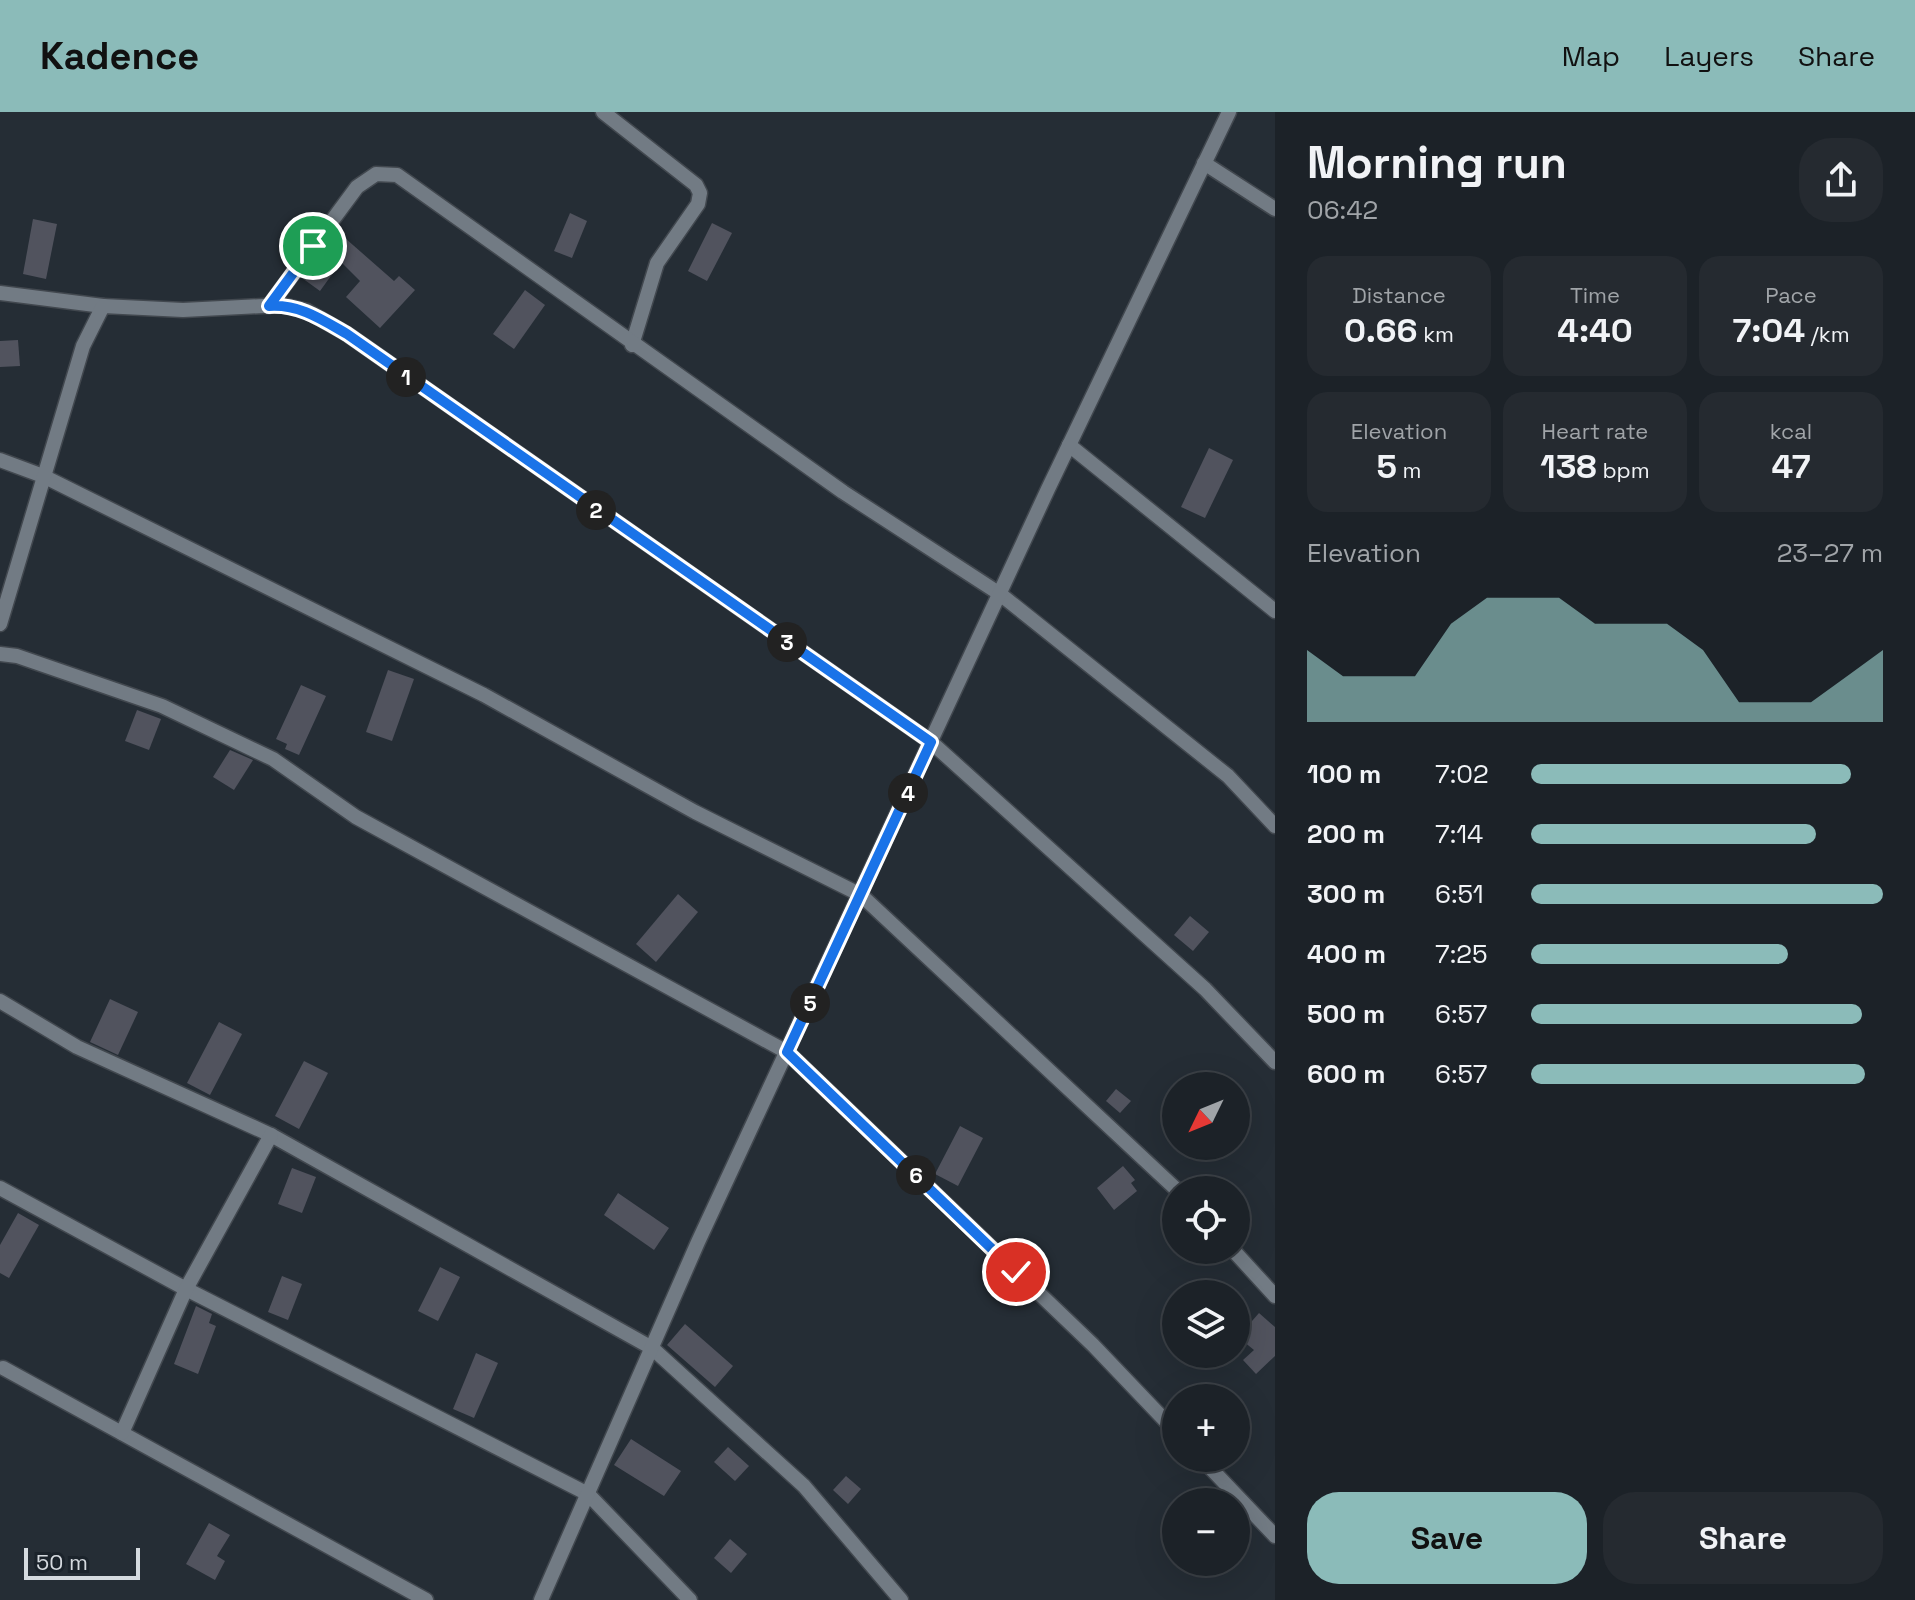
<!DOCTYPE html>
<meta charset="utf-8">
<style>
:root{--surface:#1c2228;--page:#252a30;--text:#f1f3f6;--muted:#a0a4a8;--line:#3a3f45;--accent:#8bbbb9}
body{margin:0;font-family:"Space Grotesk",sans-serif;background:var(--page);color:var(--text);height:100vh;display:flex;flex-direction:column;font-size:30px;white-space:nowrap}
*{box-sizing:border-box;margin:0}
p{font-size:26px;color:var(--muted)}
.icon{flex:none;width:44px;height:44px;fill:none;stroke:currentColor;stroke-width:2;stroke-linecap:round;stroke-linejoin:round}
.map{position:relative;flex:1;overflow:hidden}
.drawer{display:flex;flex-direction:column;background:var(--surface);width:640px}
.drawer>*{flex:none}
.needle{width:52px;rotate:227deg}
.tools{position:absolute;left:1162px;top:960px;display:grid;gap:16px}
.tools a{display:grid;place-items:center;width:88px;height:88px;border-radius:50%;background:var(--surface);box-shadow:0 8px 32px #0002,0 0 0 2px var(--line);font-size:40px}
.scale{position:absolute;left:24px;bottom:20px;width:116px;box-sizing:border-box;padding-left:8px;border:4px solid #d5dadf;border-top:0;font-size:22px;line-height:28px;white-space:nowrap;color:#d5dadf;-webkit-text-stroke:6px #1b232b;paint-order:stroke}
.pin{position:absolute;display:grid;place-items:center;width:68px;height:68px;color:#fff;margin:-34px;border:4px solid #fff;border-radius:50%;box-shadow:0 2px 8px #0007}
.km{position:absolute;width:40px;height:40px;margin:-20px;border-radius:50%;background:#222;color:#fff;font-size:22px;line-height:40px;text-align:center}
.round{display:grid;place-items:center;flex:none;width:84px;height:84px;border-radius:32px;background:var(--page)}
.summary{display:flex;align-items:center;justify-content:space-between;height:136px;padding:0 32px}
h1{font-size:44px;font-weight:600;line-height:60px}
.metrics{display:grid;grid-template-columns:repeat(3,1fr);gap:12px;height:136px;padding:8px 32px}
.metrics div{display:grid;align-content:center;border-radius:20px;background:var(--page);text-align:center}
.metrics b{font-size:34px;font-weight:600}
.metrics small{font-size:22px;font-weight:400}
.metrics p{font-size:22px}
.chart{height:224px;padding:16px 32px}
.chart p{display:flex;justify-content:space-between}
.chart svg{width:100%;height:144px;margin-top:8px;fill:var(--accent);opacity:.7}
.primary-button{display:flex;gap:16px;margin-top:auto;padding:16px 32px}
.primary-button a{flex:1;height:92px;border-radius:32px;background:var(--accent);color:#111;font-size:32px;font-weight:600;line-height:92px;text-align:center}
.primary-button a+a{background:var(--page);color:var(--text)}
ul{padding:0 32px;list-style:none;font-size:26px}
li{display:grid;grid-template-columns:128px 96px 1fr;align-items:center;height:60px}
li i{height:20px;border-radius:10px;background:var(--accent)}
header{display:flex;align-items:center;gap:48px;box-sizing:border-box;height:112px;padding:0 40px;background:var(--accent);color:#111}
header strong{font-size:38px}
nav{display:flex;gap:44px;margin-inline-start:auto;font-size:28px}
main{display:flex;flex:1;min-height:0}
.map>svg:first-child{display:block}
.building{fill:#51535e}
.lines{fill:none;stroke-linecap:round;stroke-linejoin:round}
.street-casing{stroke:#42484f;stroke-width:17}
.street{stroke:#727b84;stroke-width:14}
.route-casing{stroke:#fff;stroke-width:16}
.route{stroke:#1a73e8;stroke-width:10}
</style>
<header>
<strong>Kadence</strong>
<nav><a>Map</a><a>Layers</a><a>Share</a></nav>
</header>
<main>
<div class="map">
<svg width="1275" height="1488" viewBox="0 0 1275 1488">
<rect width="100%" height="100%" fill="#252d35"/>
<g class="building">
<path d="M570,101L587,109L572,146L554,139Z"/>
<path d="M33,107L57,112L46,167L23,162Z"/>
<path d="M712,111L732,121L707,169L688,159Z"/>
<path d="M337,119L394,169L399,164L415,178L380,216L346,185L360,169L341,150L320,179L302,166Z"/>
<path d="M525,178L545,193L514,237L493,222Z"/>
<path d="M18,228L20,254L0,255V229Z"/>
<path d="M1209,336L1233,348L1205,406L1181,395Z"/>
<path d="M388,558L414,567L392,629L366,620Z"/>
<path d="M301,573L326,584L299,643L285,637L287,632L276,627Z"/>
<path d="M137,598L161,607L149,638L125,629Z"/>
<path d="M230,638L253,648L234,678L213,665Z"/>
<path d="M678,782L698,800L656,850L636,832Z"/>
<path d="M1190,804L1209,820L1193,839L1174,823Z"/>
<path d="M110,887L138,900L118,943L90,930Z"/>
<path d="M219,910L242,922L210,983L187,971Z"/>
<path d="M304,949L328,961L299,1017L275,1004Z"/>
<path d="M1116,977L1131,989L1120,1001L1106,989Z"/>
<path d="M960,1014L983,1026L958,1074L935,1062Z"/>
<path d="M1123,1054L1135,1068L1131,1071L1137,1079L1114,1098L1097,1076Z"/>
<path d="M292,1056L316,1065L302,1101L278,1092Z"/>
<path d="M618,1081L669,1116L654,1138L604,1103Z"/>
<path d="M18,1101L39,1113L9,1166L0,1161V1133Z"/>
<path d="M440,1155L460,1165L438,1209L418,1199Z"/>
<path d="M282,1164L302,1172L288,1208L268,1200Z"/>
<path d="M196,1194L212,1202L209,1211L216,1214L198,1262L174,1252Z"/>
<path d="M1259,1201L1275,1215V1244L1256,1262L1243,1248L1254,1238L1238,1225Z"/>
<path d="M685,1212L733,1254L715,1275L667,1233Z"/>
<path d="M476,1241L498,1251L474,1306L453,1297Z"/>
<path d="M631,1327L681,1359L664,1384L614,1353Z"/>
<path d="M728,1335L749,1354L735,1369L714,1350Z"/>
<path d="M846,1364L861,1377L848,1392L833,1378Z"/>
<path d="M209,1411L230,1423L217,1444L225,1449L215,1468L186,1452Z"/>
<path d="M730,1427L747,1442L731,1461L714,1446Z"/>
</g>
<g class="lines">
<defs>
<g id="street">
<path d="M603,0L696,73L700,81L698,92L657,151L632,233"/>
<path d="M1204,51L1275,97"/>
<path d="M0,181L103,194"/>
<path d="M269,194L357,75L376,62L397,63L843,380L1000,482L1228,664L1275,714"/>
<path d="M1069,333L1275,499"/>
<path d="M0,348L43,364L484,583L695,700L861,783L1177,1078"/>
<path d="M0,512L83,234L103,194L183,198L282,193L307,199L347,222L931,630L1205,877L1275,950"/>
<path d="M0,542L17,544L162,594L273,647L356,705L787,940L1093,1233L1176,1320"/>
<path d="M0,889L77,935L271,1023L652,1236L804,1374L901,1488"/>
<path d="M0,1076L186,1177L588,1382L690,1488"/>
<path d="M1233,1138L1275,1184"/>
<path d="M3,1256L426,1488"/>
<path d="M122,1321L186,1177L271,1023"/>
<path d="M1201,1346L1275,1424"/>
<path d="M541,1488L698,1130L1048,377L1229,0"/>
</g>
</defs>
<use href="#street" class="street-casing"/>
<use href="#street" class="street"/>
</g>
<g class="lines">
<defs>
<path id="route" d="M313,134L269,194C299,192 321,207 347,222L931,630L787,940L1016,1160"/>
</defs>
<use href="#route" class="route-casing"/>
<use href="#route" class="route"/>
</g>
</svg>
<div class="tools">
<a><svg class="needle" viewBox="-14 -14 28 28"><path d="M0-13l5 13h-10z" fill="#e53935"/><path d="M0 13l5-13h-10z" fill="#a0a4a8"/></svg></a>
<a><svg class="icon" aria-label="locate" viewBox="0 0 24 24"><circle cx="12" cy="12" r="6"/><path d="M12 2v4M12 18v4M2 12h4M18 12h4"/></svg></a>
<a><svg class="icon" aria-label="layers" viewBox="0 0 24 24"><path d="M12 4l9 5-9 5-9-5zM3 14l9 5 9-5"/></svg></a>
<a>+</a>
<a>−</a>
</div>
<div class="scale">50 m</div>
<div class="pin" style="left:313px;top:134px;background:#1e9e55"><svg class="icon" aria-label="arrive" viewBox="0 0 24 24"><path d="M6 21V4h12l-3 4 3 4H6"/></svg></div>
<div class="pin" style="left:1016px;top:1160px;background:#d93025"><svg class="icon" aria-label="check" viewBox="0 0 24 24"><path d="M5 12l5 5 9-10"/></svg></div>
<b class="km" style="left:406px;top:265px">1</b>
<b class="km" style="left:596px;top:398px">2</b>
<b class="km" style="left:787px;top:530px">3</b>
<b class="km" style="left:908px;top:681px">4</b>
<b class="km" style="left:810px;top:891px">5</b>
<b class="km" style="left:916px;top:1063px">6</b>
</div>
<section class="drawer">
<div class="summary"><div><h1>Morning run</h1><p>06:42</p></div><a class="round"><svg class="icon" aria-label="share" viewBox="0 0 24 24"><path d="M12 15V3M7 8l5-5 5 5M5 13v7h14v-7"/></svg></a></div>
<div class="metrics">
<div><p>Distance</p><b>0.66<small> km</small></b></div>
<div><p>Time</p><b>4:40</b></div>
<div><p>Pace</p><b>7:04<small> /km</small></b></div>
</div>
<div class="metrics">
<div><p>Elevation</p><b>5<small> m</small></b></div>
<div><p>Heart rate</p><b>138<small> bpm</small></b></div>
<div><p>kcal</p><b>47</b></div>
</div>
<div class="chart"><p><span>Elevation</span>23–27 m</p>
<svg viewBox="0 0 160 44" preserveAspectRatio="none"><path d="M0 44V22L10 30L20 30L30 30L40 14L50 6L60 6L70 6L80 14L90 14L100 14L110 22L120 38L130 38L140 38L150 30L160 22V44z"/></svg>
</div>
<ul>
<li><b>100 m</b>7:02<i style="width:91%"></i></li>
<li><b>200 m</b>7:14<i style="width:81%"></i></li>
<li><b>300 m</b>6:51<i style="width:100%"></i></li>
<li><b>400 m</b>7:25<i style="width:73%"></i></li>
<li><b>500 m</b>6:57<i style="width:94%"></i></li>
<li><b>600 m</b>6:57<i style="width:95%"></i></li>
</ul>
<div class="primary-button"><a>Save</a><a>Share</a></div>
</section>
</main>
